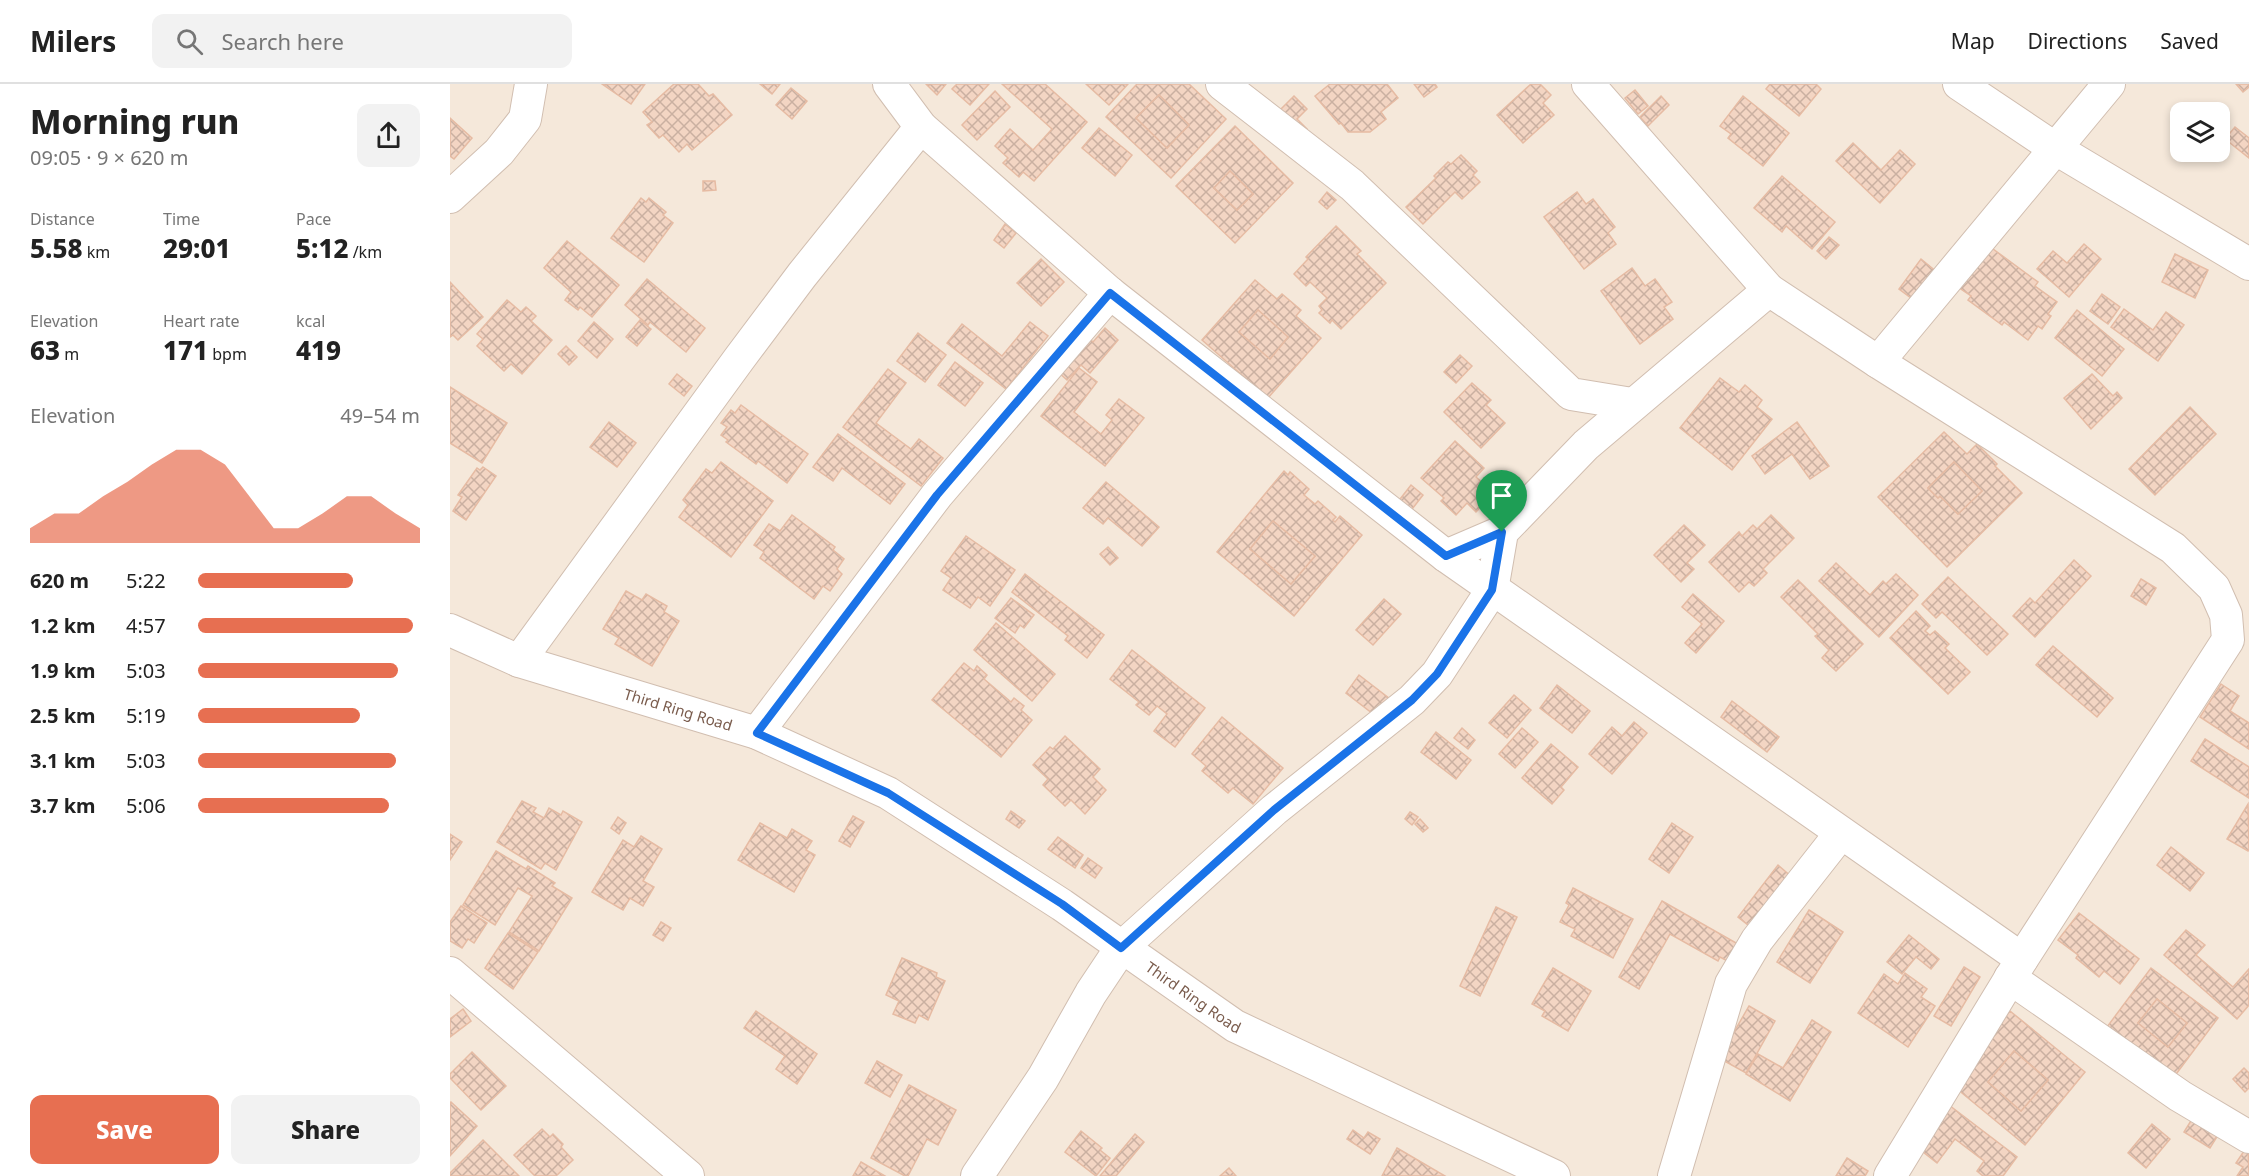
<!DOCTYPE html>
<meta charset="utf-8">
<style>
:root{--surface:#fff;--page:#f2f2f2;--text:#222;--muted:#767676;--line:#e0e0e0;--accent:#e76f51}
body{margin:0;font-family:"Noto Sans",sans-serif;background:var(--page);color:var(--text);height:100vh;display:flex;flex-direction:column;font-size:22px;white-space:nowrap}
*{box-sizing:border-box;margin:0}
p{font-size:20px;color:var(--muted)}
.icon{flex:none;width:33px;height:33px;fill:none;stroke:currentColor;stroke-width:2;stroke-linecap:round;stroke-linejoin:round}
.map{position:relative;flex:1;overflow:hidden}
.side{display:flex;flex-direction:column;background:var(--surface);width:450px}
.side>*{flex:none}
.buttons{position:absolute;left:1720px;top:18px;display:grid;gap:12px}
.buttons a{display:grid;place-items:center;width:60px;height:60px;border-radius:12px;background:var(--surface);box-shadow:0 3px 9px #0003;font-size:30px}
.pin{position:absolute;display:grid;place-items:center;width:51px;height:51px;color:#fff;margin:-62px -26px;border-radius:50% 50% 50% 0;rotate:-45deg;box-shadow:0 0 6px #0007}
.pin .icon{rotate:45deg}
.round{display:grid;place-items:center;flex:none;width:63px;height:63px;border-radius:12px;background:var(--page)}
.overview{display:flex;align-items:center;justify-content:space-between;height:102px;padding:0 30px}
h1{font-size:33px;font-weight:800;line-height:45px}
.stats{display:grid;grid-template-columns:repeat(3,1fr);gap:9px;height:102px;padding:6px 30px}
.stats div{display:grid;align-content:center}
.stats b{font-size:26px;font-weight:800}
.stats small{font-size:16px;font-weight:400}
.stats p{font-size:16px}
.chart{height:168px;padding:12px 30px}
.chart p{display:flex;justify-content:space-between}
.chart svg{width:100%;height:108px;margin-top:6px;fill:var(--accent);opacity:.7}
.primary-button{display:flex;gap:12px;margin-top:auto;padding:12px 30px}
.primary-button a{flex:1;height:69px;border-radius:12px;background:var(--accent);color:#fff;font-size:24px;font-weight:800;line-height:69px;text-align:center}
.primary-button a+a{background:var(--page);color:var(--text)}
ul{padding:0 30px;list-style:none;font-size:20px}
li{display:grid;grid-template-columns:96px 72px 1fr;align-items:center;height:45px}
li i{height:15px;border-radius:8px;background:var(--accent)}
header{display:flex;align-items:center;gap:36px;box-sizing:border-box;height:84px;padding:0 30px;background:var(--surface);border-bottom:2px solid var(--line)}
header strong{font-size:28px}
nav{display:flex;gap:33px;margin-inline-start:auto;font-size:21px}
.search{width:420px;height:54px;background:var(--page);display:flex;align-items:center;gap:15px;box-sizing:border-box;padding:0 21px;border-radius:12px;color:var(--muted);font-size:22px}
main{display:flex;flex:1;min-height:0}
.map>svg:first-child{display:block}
.residential{fill:#f5e8da;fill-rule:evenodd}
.building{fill:url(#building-cross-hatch);stroke:#e6bba3;stroke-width:1.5;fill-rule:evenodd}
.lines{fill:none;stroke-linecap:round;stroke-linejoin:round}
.minor-casing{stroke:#d1beb0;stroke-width:34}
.minor{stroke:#fff;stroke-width:32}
.route-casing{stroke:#fff;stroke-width:12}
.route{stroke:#1a73e8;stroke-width:8}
.labels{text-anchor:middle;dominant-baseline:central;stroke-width:5;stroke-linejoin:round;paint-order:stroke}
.street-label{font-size:15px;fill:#7a5c4d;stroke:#fffaf3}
</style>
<header>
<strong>Milers</strong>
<div class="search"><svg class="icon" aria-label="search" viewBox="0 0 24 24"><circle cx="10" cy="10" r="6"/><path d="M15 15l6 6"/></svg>Search here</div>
<nav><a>Map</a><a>Directions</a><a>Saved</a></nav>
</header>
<main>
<section class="side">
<div class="overview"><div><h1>Morning run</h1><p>09:05 · 9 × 620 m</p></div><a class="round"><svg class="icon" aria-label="share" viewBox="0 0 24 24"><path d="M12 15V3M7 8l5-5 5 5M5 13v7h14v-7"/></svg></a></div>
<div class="stats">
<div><p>Distance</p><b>5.58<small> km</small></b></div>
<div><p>Time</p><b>29:01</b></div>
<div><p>Pace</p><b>5:12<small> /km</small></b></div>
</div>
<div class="stats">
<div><p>Elevation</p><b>63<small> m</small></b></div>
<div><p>Heart rate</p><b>171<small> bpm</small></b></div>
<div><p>kcal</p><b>419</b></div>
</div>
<div class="chart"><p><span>Elevation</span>49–54 m</p>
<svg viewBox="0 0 160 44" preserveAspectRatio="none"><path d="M0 44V38L10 32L20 32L30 25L40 19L50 12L60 6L70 6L80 12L90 25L100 38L110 38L120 32L130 25L140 25L150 32L160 38V44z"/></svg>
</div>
<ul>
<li><b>620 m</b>5:22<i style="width:70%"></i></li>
<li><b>1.2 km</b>4:57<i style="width:97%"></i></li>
<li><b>1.9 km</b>5:03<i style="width:90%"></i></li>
<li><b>2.5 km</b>5:19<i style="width:73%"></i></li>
<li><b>3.1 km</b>5:03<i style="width:89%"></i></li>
<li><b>3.7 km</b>5:06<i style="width:86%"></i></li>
</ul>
<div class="primary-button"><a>Save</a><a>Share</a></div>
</section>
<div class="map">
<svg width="1799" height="1092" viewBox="0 0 1799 1092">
<defs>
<pattern id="building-cross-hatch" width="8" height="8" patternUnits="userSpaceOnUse" patternTransform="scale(1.5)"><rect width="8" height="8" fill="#f3d5c3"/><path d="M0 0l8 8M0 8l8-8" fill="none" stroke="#cab0a1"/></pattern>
</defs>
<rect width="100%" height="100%" fill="#fdf6ec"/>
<path class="residential" d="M0,0H1799V1092H0ZM1731,28H1770V68H1731Z"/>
<g class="building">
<path d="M152,0H195L181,20Z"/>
<path d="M224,0H248L259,12L263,10L282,31L242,66L237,60L229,68L213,51L209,54L197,41L202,38L193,28Z"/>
<path d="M310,0H330L322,10Z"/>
<path d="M476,0H496L487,11Z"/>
<path d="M507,0H539L520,21L502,5Z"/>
<path d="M552,0H595L637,38L584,97L573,88L569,93L553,79L558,74L545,62L560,45L583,66L602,45Z"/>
<path d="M636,0H678L659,21Z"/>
<path d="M687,0H739L776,35L721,94L656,33ZM709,11L739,41L717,64L686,34Z"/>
<path d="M880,0H937L948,14L931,28L936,35L920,48H898L891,39L889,40L865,12Z"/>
<path d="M964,0H985L987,3L974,13Z"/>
<path d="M1081,0H1090L1101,11L1093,19L1104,31L1073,59L1047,31Z"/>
<path d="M1320,0H1366L1371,5L1349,32L1316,5Z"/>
<path d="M1786,0H1799V3L1793,8Z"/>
<path d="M341,4L357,17L342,35L326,21Z"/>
<path d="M1185,6L1198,22L1188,30L1175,14Z"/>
<path d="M545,7L560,23L527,56L512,41Z"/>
<path d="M709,11L739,41L717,64L686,34Z"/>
<path d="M844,12L857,25L847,35L857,45L850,52L828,28Z"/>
<path d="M1211,12L1219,21L1198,42L1190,33Z"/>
<path d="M1293,12L1339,49L1313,82L1278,54L1281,50L1270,42Z"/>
<path d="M0,34L22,54L4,75L0,72Z"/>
<path d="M785,42L843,99L785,159L726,102ZM780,87L803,110L787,126L764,104Z"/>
<path d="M1785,43L1799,54V74L1775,55Z"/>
<path d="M649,44L682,71L665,92L632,64Z"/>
<path d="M1403,59L1431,86L1450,66L1465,80L1430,119L1386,77Z"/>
<path d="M1011,71L1027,87L1023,91L1030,98L1012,115L1005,108L973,140L956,123L986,94L984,92L998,78L1001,80Z"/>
<path d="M780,87L803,110L787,126L764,104Z"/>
<path d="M1332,92L1385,138L1362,165L1336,142L1332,148L1304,124Z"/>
<path d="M253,97H265L266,106L253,107Z"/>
<path d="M877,108L886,116L877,125L869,118Z"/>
<path d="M1127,108L1136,120L1143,115L1165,143L1158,149L1166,160L1134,185L1094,133Z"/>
<path d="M191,114L196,118L199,114L216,128L213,131L223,139L194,178L161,154Z"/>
<path d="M555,140L566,149L554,164L544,156Z"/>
<path d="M886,142L911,167L907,170L936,199L891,245L882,236L880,239L869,229L872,226L869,222L877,214L860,198L856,202L844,190L858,175L856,173Z"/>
<path d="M1379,153L1389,161L1376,175L1367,167Z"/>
<path d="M117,157L169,201L142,233L130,223L128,226L115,216L121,208L94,184Z"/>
<path d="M1634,160L1651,175L1619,213L1587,185L1603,167L1617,179Z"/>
<path d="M1539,162L1588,198L1585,202L1607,218L1598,230L1601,232L1592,245L1588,242L1578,256L1554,238L1552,241L1518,216L1521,212L1508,203Z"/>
<path d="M1725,170L1758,186L1745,214L1712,198Z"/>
<path d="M591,175L614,198L591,222L567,199Z"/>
<path d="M1471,175L1487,188L1465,217L1449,205Z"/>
<path d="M1182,184L1195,202L1205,195L1222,218L1214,223L1223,235L1190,260L1151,207Z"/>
<path d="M197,195L255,244L236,268L200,238L198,241L175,221Z"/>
<path d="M805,196L827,215L832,210L851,226L846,232L871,254L818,314L752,256ZM808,226L838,253L820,275L789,248Z"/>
<path d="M0,198L33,233L8,256L3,251L0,253Z"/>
<path d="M1652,210L1670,223L1658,240L1640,227Z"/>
<path d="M57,216L71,228L76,223L86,232L81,237L102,256L72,290L61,280L54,287L27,262L33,255L27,250Z"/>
<path d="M1674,225L1703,246L1716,228L1734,241L1708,277L1661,243Z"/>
<path d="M808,226L838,253L820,275L789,248Z"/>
<path d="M1627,226L1674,265L1652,292L1605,254Z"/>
<path d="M190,236L201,245L187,262L176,253Z"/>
<path d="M144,238L163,255L147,274L128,257Z"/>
<path d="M580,238L598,252L556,305L497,259L512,240L552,272Z"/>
<path d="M655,244L668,256L640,289L631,281L617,296L608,288L638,253L643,258Z"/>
<path d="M468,249L496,271L475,298L447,277Z"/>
<path d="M116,262L127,273L119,281L108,270Z"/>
<path d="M1010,271L1022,282L1006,299L994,288Z"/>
<path d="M505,278L533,299L515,322L488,301Z"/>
<path d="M629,284L647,298L624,328L651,350L662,336L656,331L669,315L694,334L655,382L591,332Z"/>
<path d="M438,285L456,299L426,339L461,365L469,355L493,374L471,402L393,343Z"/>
<path d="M227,290L242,302L234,312L219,300Z"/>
<path d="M1642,290L1663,312L1667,308L1672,314L1641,345L1614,314Z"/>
<path d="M1270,294L1289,308L1295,301L1312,316L1307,323L1322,335L1282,386L1230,344Z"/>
<path d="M1022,299L1041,316L1036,321L1055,339L1031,364L994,328Z"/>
<path d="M0,303L57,339L32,379L0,359Z"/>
<path d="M291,321L358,370L337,399L308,377L306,380L276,358L278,356L271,351L277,343L271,339L281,326L285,329Z"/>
<path d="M1740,323L1766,350L1705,411L1679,385Z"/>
<path d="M159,338L186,359L167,383L140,363Z"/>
<path d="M1347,338L1379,382L1360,395L1342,370L1315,390L1302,372Z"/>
<path d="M1494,348L1517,370L1527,360L1547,380L1545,382L1572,409L1497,483L1428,413ZM1504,378L1532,407L1508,430L1490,412L1488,414L1478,404Z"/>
<path d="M388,350L455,400L440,420L392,384L383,397L363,383Z"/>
<path d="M1005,357L1034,384L1026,393L1044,409L1026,428L1017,419L1006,431L991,417L994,414L971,394Z"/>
<path d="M271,378L323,417L281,473L229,433L238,421L233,416L256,385L262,389Z"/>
<path d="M1504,378L1532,407L1508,430L1490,412L1488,414L1478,404Z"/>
<path d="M33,383L46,392L16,436L3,427L12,413L8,411L27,384L30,386Z"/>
<path d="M834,387L838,391L840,388L859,405L854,411L865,420L868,417L886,433L883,436L885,438L890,432L912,451L844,532L767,468ZM823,437L865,472L841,500L800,465Z"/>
<path d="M656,398L709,443L692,462L658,434L653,440L633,424Z"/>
<path d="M961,401L973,411L959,429L947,419Z"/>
<path d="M342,431L385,463L383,466L394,475L387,485L392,490L380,507L373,502L364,515L310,474L314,468L304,461L319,440L330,447Z"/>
<path d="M1321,431L1344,454L1313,485L1317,489L1304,502L1299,498L1289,508L1259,478L1289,448L1292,452L1303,441L1307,445Z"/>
<path d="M823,437L865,472L841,500L800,465Z"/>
<path d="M1234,441L1255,461L1237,479L1244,485L1231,498L1204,471Z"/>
<path d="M516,452L565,486L540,522L528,513L520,524L493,506L501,494L491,487Z"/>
<path d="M658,463L668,474L660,481L650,470Z"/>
<path d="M1624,476L1641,492L1585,553L1563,532L1580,514L1585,519Z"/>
<path d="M1386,479L1420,511L1433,497L1436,500L1446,490L1468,511L1429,553L1369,497Z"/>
<path d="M575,490L654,551L637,574L615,556L618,552L562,508Z"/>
<path d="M1498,493L1558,550L1537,571L1492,528L1486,534L1472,520Z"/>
<path d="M1691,495L1706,504L1696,521L1681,512Z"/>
<path d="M1348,496L1413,560L1386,587L1372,574L1379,566L1365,552L1368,550L1331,513Z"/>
<path d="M176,507L192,516L196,510L217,522L214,528L229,537L202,582L165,560L169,554L153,545Z"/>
<path d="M1243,510L1274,537L1246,569L1235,559L1252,540L1232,523Z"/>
<path d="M561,514L584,531L574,544L570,541L565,549L545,534Z"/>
<path d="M934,515L951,530L923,561L906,546Z"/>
<path d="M1466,527L1480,542L1475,547L1480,551L1485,547L1499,560L1495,564L1520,588L1498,610L1440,554Z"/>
<path d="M546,539L605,590L582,617L524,566Z"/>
<path d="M1603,562L1663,614L1647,633L1586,581Z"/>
<path d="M682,566L755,624L725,663L704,647L717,630L707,622L699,631L686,621L689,618L660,595Z"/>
<path d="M514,579L524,587L527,582L537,591L534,595L561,618L564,614L574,622L571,626L582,636L551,673L482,616Z"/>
<path d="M909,591L940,615L927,633L896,609Z"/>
<path d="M1771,600L1789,612L1780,627L1799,639V665L1750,633Z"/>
<path d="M1107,601L1140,627L1122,649L1090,624Z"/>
<path d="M1064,611L1081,626L1057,654L1039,639Z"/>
<path d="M1282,617L1329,653L1317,668L1271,633Z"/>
<path d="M772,633L833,684L803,720L783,704L778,709L752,687L756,682L742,670Z"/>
<path d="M1184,638L1197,649L1162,690L1139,670L1162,643L1172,652Z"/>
<path d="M1012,644L1025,656L1018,665L1004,654Z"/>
<path d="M1072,644L1088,658L1065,684L1049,670Z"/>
<path d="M986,648L1021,676L1006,695L971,668Z"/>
<path d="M615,652L650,685L643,693L656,706L635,730L621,716L615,722L593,701L598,695L583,681L600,663L603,665Z"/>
<path d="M1755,655L1799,683V714L1741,677Z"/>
<path d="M1101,660L1128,683L1111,703L1114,706L1102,720L1072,694Z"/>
<path d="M72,717L86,724L83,728L94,734L99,724L111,731L113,727L132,738L106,786L95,779L91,785L47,758Z"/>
<path d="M1798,720L1799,765L1798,767L1777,755Z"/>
<path d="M561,727L575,737L569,744L556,735Z"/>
<path d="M960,728L968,733L962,741L955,735Z"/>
<path d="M403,732L414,738L400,763L389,757Z"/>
<path d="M168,733L176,739L169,750L161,744Z"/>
<path d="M970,735L978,744L973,748L965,740Z"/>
<path d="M310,739L337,754L342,745L362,757L356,766L365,771L344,808L288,776Z"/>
<path d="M1222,739L1243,753L1219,789L1199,775Z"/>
<path d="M0,750L12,758L0,776Z"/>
<path d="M191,752L212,765L193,797L204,803L193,822L180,814L173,826L142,808L173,756L184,763Z"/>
<path d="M608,753L633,771L625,784L598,765Z"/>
<path d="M1721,763L1754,789L1740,807L1707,781Z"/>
<path d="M46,767L76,785L78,782L105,799L102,802L122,814L89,867L59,848L82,812L68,804L45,841L13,821Z"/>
<path d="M638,774L652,784L645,794L631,784Z"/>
<path d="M1328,781L1343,794L1303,845L1288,833Z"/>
<path d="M1123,804L1183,835L1163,874L1121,852L1125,845L1110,838L1119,821L1116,819Z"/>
<path d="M1212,817L1295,864L1285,881L1270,873L1268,877L1220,850L1189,905L1169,893Z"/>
<path d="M11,822L37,839L24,859L18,855L12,864L0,857V838Z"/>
<path d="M1046,823L1067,833L1030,912L1010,902Z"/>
<path d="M1359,826L1393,848L1360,899L1327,878Z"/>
<path d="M1629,829L1689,875L1670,900L1654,887L1649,893L1626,874L1628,871L1608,856Z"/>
<path d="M211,838L221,844L213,857L203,851Z"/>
<path d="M1736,846L1755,861L1746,871L1783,903L1799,885V921L1787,935L1714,871Z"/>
<path d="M58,849L88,868L63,905L35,884Z"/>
<path d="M1459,851L1489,875L1481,885L1466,873L1452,890L1437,878Z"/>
<path d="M452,874L487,889L486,893L495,897L478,936L469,931L465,939L443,930L449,917L436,911Z"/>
<path d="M1514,883L1530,893L1501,942L1484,932Z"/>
<path d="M1103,884L1141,907L1118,947L1092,932L1095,927L1082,920Z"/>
<path d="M1701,884L1768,934L1721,997L1654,947ZM1707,915L1737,939L1718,963L1688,939Z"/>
<path d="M1455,889L1477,905L1471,913L1485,922L1458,963L1408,929L1434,890L1448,900Z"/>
<path d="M1707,915L1737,939L1718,963L1688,939Z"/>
<path d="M1299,922L1325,937L1296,989L1269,974Z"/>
<path d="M13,925L21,937L0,953V935Z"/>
<path d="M306,927L367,970L347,1000L326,985L335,972L294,944Z"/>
<path d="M1560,927L1635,988L1575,1061L1501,1000ZM1564,967L1598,996L1571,1027L1538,998Z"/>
<path d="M1362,936L1381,948L1340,1017L1296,990L1308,970L1333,984Z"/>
<path d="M1564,967L1598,996L1571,1027L1538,998Z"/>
<path d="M22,968L56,1002L31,1026L0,994V990Z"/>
<path d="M427,977L452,991L440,1013L415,999Z"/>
<path d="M1794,984L1799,989V1004L1795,1008L1783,995Z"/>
<path d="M459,1001L506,1026L488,1061L477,1055L458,1092H455L421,1074Z"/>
<path d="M1,1018L27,1042L0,1072V1020Z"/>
<path d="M1495,1018L1567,1073L1553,1092H1533L1527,1087L1534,1077L1505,1055L1487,1079L1463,1060Z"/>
<path d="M1747,1027L1773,1043L1760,1064L1734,1048Z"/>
<path d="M1702,1040L1720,1055L1696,1084L1678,1069Z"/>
<path d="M92,1045L100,1053L103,1050L113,1060L111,1063L123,1076L106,1092H85L64,1071Z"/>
<path d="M903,1046L914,1054L918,1048L930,1055L920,1070L897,1055Z"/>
<path d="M631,1047L652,1064L650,1066L660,1074L646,1092L615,1068Z"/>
<path d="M685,1050L694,1058L666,1092H650Z"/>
<path d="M33,1056L69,1092H0V1089Z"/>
<path d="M1798,1061L1799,1092H1787L1793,1083L1786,1079Z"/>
<path d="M947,1064L995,1092H932Z"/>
<path d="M1397,1074L1418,1087L1415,1092H1386Z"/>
<path d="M411,1078L435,1092H403Z"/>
<path d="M779,1084L786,1092H770Z"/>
</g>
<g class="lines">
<defs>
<g id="minor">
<path d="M439,0L471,43L660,209L996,472L1572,875"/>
<path d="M772,0L902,101L1121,310L1182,320"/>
<path d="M1138,0L1319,206"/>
<path d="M1509,0L1606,65L1799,180"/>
<path d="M0,113L49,68L75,35L81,0"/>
<path d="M1428,278L1659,0"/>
<path d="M996,472L1052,448"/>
<path id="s1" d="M0,546L69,577L307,649L438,709L612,821L785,942L1104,1092"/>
<path d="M69,577L289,275L352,191L471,43"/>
<path d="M307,649L487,411L660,209"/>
<path d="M0,889L238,1092"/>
<path d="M1560,894L1730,1012L1799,1053"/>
<path d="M527,1092L593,994L641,909L671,864L824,726L962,616L987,590L1042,506L1052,448L1136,361L1319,206L1428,278L1723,464L1764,504L1776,531L1778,556L1572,875L1440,1092"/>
<path d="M1224,1092L1281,900L1307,856L1391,749"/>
</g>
</defs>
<use href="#minor" class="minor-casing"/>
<use href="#minor" class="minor"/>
</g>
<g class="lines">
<defs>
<path id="route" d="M660,209L996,472L1052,448L1042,506L987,590L962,616L824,726L671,864L612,820L438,709L307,649L487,411Z"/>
</defs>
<use href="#route" class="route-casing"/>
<use href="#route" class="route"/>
</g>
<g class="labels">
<g class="street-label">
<text stroke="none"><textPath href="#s1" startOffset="242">Third Ring Road</textPath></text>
<text stroke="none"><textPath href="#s1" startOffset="836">Third Ring Road</textPath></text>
</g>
</g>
</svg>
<div class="buttons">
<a><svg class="icon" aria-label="layers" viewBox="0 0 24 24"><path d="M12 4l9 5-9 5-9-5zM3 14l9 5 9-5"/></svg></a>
</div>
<div class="pin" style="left:1052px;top:448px;background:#1e9e55"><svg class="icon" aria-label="arrive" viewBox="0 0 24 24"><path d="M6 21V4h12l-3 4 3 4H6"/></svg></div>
</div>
</main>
